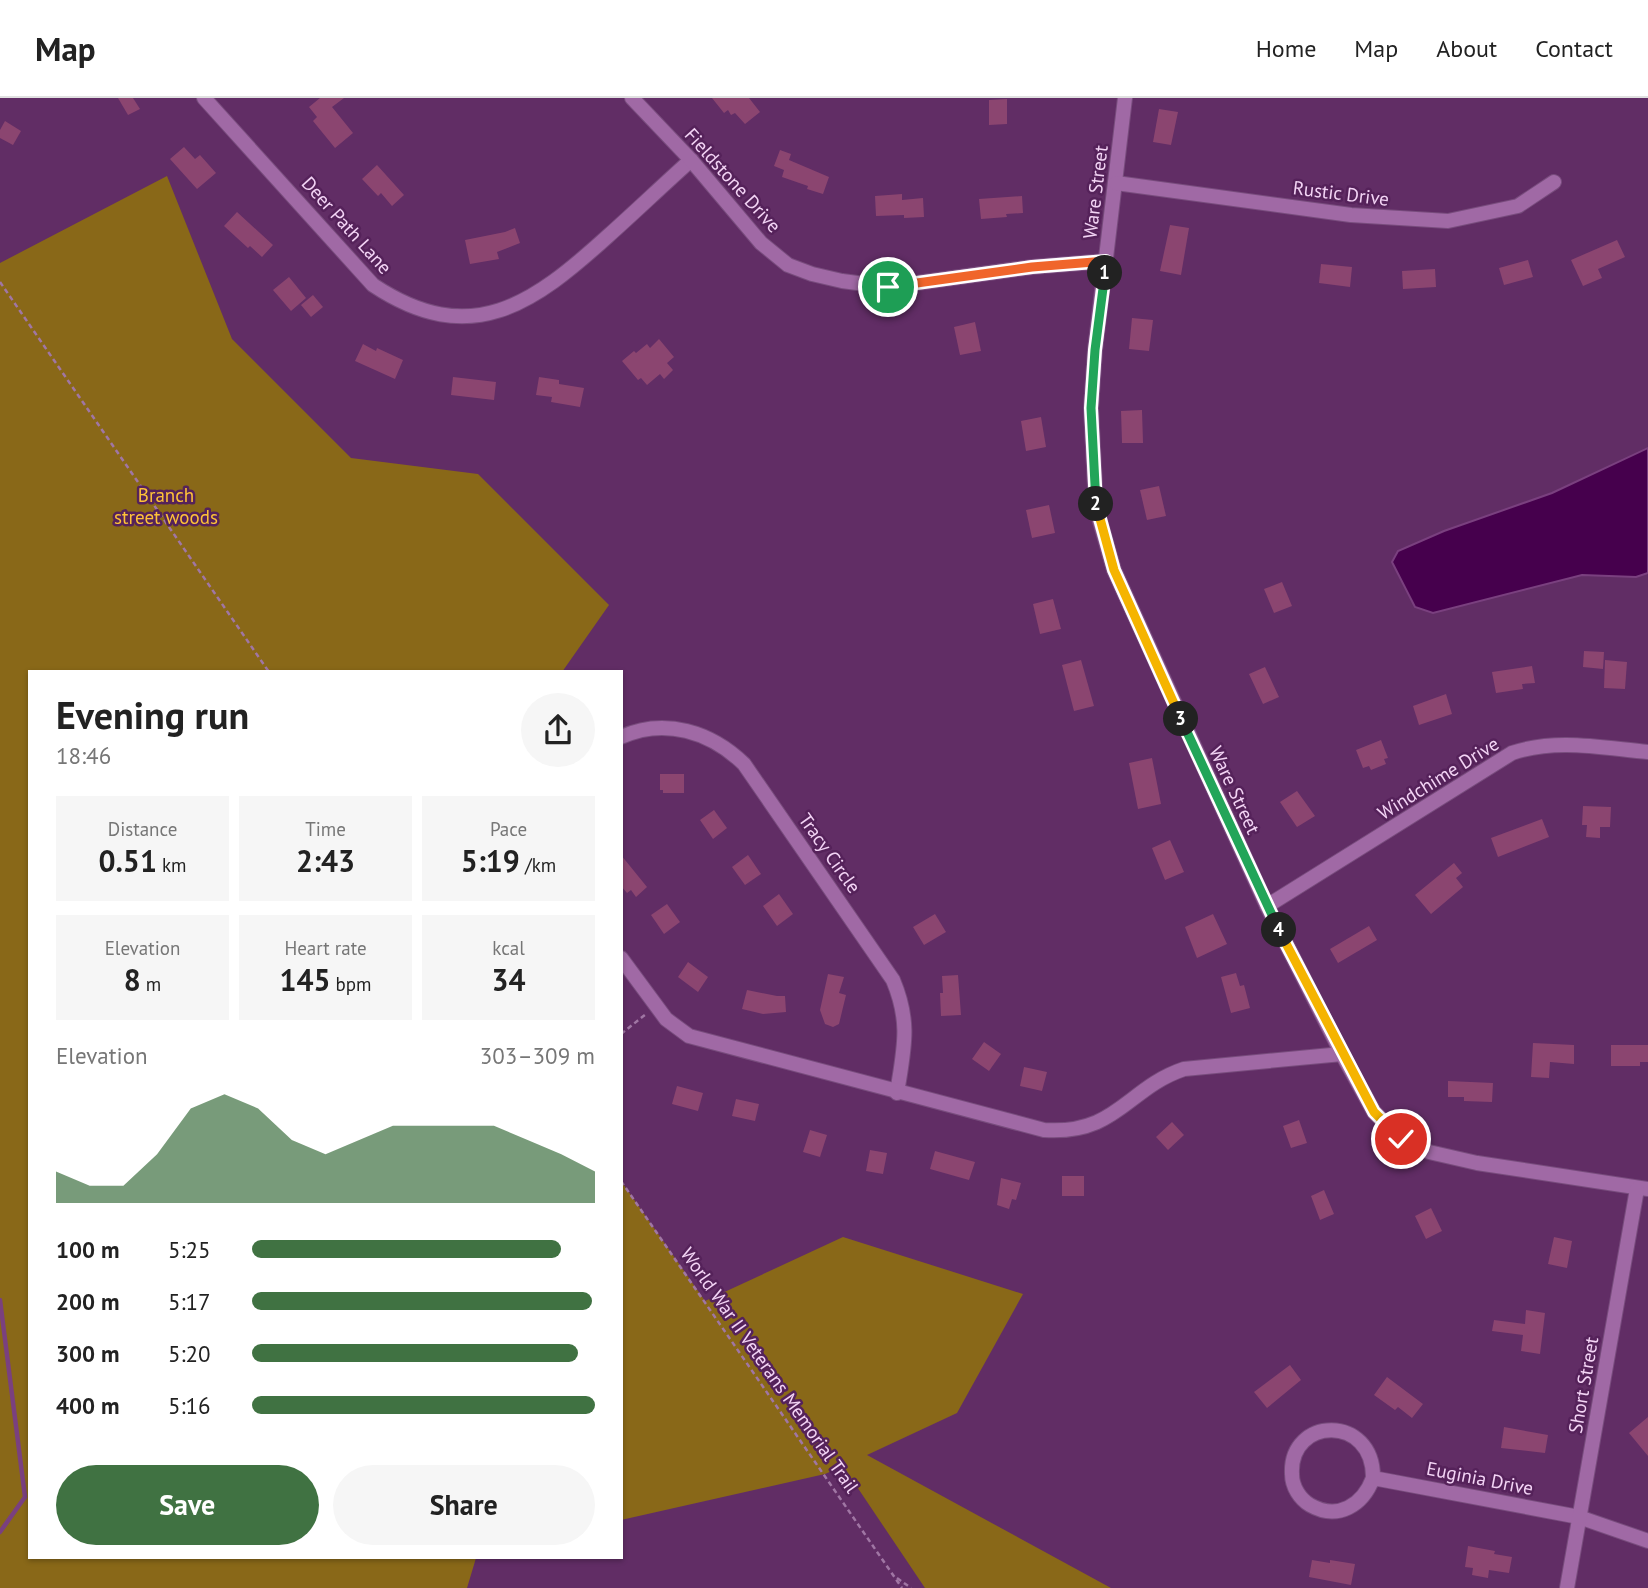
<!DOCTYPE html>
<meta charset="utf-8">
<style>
:root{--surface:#fff;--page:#f6f6f6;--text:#222;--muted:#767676;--line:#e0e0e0;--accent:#407242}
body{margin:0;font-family:"PT Sans",sans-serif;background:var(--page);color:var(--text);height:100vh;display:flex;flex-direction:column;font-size:26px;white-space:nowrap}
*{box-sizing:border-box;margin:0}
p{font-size:23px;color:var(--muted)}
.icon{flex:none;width:38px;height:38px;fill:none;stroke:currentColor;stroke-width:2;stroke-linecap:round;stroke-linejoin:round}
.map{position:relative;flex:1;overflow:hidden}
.sheet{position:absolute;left:28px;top:572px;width:595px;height:889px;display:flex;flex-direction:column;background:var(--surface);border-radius:0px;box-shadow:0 2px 5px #0004}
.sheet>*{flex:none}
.pin{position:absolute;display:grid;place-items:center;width:60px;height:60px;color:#fff;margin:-30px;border:4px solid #fff;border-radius:50%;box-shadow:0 2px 7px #0007}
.km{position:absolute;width:35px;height:35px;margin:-18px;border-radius:50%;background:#222;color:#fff;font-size:19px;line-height:35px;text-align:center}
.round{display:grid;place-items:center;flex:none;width:74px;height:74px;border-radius:37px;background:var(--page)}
.head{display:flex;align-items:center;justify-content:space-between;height:119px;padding:0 28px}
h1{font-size:38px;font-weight:800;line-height:52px}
.stats{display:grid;grid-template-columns:repeat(3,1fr);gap:10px;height:119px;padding:7px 28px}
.stats div{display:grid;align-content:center;border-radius:0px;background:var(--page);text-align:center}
.stats b{font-size:30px;font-weight:800}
.stats small{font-size:19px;font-weight:400}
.stats p{font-size:19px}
.chart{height:196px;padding:14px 28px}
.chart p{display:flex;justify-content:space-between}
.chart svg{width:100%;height:126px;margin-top:7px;fill:var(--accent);opacity:.7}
.action{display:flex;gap:14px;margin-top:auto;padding:14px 28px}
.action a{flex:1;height:80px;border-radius:42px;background:var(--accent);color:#fff;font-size:28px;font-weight:800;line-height:80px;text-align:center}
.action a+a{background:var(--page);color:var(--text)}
ul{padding:0 28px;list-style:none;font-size:23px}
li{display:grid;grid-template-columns:112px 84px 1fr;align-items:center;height:52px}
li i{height:18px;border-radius:9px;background:var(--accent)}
header{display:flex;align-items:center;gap:42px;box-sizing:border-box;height:98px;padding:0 35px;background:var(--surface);border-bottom:2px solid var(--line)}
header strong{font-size:33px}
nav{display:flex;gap:38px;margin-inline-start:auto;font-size:24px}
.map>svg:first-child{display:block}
.green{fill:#896818}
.water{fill:#46004d;stroke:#7a407f;stroke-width:2}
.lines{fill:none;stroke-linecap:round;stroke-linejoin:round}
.stream{stroke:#7a407f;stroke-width:4.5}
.building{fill:#8b4570}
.minor-casing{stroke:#784c7d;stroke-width:16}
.path{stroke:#a076a4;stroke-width:2.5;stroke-dasharray:5 3.5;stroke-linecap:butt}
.minor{stroke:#a069a5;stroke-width:14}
.split-1-casing{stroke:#fff;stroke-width:14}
.split-2-casing{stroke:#fff;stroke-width:14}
.split-3-casing{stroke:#fff;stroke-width:14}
.split-4-casing{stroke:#fff;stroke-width:14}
.split-5-casing{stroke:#fff;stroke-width:14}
.split-1{stroke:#f0652b;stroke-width:9}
.split-2{stroke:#22a559;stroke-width:9}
.split-3{stroke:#f5b400;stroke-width:9}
.split-4{stroke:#22a559;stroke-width:9}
.split-5{stroke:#f5b400;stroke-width:9}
.labels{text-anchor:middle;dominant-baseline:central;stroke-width:5;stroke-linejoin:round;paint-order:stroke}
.street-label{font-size:19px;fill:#f3d4f5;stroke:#55225a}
.park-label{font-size:19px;fill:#fec337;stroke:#55225a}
</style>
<header>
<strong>Map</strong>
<nav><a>Home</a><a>Map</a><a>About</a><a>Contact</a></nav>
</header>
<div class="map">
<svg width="1648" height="1490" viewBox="0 0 1648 1490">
<rect width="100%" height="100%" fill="#612d65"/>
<g class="green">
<path d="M167,78L232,241L351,360L478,376L609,507L562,574H30V1460H476L467,1490H0V165Z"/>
<path d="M621,1083L705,1203L843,1139L1023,1196L957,1315L867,1357L1111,1490H925L843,1368L825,1376L621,1422Z"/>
</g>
<path class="water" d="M1648,350V475L1636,479L1582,477L1433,515L1415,509L1392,464L1398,453L1444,433L1552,395Z"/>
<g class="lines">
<path class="stream" d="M0,1202L25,1399L0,1434"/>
</g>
<g class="building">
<path d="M118,0H133L140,11L128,17Z"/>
<path d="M320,0H344L332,9L353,35L335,50L313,23L317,19L309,9Z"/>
<path d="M712,0H749L760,14L745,26L735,15L731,17L728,12L724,15Z"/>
<path d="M1007,1V26L989,27V2Z"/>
<path d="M1159,11L1178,14L1171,47L1153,44Z"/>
<path d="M5,23L21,33L13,47L0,40V32Z"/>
<path d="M184,49L195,61L200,57L216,75L197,91L170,61Z"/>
<path d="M780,52L791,56L789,62L829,79L823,96L807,91L808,88L782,79L784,72L774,68Z"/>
<path d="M377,67L404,97L392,108L381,95L378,98L362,81Z"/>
<path d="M902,96V102L923,100L924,119L904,120V117L876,118L875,98Z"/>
<path d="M1022,98L1023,115L1006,116L1007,119L981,121L979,101Z"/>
<path d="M237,114L273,147L262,159L250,148L248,150L224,128Z"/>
<path d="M1170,127L1189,130L1181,177L1160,173Z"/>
<path d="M515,130L520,145L497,154L499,161L470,166L465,142L505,134Z"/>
<path d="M1617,142L1625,159L1598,171L1602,180L1583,188L1571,162Z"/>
<path d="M1528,162L1533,179L1504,187L1499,170Z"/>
<path d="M1321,166L1352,169L1350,189L1319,185Z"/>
<path d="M1435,171L1436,189L1403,191L1402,173Z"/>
<path d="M289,179L306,200L291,213L273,192Z"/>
<path d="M313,197L323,209L311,219L301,207Z"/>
<path d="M1132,220L1153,222L1149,253L1129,251Z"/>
<path d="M975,224L981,253L960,257L954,229Z"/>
<path d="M659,241L674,259L667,265L673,272L664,281L660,276L647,287L641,280L638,282L622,263L634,253L636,255L647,246L650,250Z"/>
<path d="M363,246L376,253L377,250L403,262L395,281L355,263Z"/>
<path d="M453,279L496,284L494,302L451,297Z"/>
<path d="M539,279L559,282V286L584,290L580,309L551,304L552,299L536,297Z"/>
<path d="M1142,312L1143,345H1122L1121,313Z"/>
<path d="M1041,319L1046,349L1026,353L1021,323Z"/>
<path d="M1159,388L1166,418L1147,422L1140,392Z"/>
<path d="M1049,407L1055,435L1032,440L1026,412Z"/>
<path d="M1282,484L1292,508L1274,515L1264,491Z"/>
<path d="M1053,501L1061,531L1040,536L1033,506Z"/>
<path d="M1584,553L1604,554L1603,571L1583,569Z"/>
<path d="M1081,562L1094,608L1074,613L1062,567Z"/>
<path d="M1605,562L1627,564L1625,591L1604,590Z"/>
<path d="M1532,568L1535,585L1522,586L1523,591L1496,595L1492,574Z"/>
<path d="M1265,569L1279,599L1263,606L1249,576Z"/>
<path d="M1446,596L1452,616L1419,627L1413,608Z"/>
<path d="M1381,642L1388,660L1384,661L1386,666L1371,672L1369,668L1363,670L1356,652Z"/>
<path d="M1152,660L1161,706L1138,711L1129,665Z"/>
<path d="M660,676H684V695H663V692H660Z"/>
<path d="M1297,693L1315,718L1297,729L1280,704Z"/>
<path d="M1583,708L1611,709L1610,729H1600V740L1586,739L1587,727H1582Z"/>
<path d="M714,712L727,730L713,741L700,722Z"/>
<path d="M1542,721L1549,739L1498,759L1491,740Z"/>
<path d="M1170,742L1184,774L1165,782L1152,750Z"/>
<path d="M621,757L647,789L636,799L631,792L627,795L621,788Z"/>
<path d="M748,757L761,776L745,787L732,769Z"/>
<path d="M1454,765L1462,775L1456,780L1463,789L1431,816L1415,797Z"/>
<path d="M779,796L793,816L777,828L763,808Z"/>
<path d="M667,806L680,824L664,836L651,817Z"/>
<path d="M935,816L946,834L924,847L913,829Z"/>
<path d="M1213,816L1227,846L1197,860L1185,829Z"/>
<path d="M1369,828L1377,842L1338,865L1330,851Z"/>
<path d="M688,864L708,879L698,894L678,879Z"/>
<path d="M1236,875L1240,888L1244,887L1250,910L1231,915L1221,879Z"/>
<path d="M828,876L844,879L839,895L846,897L839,926L833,929L825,926L820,912Z"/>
<path d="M958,877L961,917L941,918L940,895H943L942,878Z"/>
<path d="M747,892L777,898H785L786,914L763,916L742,911Z"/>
<path d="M984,944L1001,956L989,973L972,961Z"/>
<path d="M1533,945L1574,947V966L1550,964L1549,980L1531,979Z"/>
<path d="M1611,947H1648V964H1640V968H1611Z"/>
<path d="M1024,969L1047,974L1042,993L1020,988Z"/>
<path d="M1448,983L1493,985L1492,1004L1464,1003V999H1448Z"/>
<path d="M677,988L703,995L698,1013L672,1006Z"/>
<path d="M736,1001L759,1006L755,1023L732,1018Z"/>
<path d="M1299,1022L1307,1045L1291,1050L1283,1028Z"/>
<path d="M1172,1024L1184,1037L1168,1052L1156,1039Z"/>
<path d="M810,1032L827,1037L820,1059L803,1054Z"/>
<path d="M870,1052L887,1055L883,1076L866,1073Z"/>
<path d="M935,1053L975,1064L969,1082L930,1071Z"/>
<rect x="1062" y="1078" width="22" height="20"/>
<path d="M1001,1080L1021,1085L1016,1102L1012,1101L1009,1111L997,1107Z"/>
<path d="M1324,1092L1334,1116L1320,1122L1311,1098Z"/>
<path d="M1431,1110L1442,1133L1426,1141L1415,1118Z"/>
<path d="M1554,1139L1572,1143L1567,1170L1548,1166Z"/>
<path d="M1526,1212L1545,1215L1540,1256L1521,1253L1523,1237L1492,1233L1494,1222L1525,1226Z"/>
<path d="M1290,1267L1301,1282L1267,1310L1254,1294Z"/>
<path d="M1387,1279L1423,1306L1412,1320L1398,1309L1395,1312L1374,1297Z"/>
<path d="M1648,1319V1358L1629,1335Z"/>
<path d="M1504,1329L1548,1337L1545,1355L1501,1350Z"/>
<path d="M1468,1448L1495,1453L1494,1456L1512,1459L1509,1475L1489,1472L1488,1480L1472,1477L1473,1470L1465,1469Z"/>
<path d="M1312,1462L1330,1465V1462L1355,1466L1351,1487L1309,1479Z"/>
</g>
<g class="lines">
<defs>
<g id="minor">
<path d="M204,0L373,187C471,252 533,206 608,138C636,113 663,87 691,62"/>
<path d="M632,0L691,62L761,145L788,167L812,176L842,183L888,189L1032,169L1106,163"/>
<path d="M1125,0L1095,252L1091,310L1096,409L1114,472L1267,808L1342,956L1374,1014L1401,1041L1429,1054L1477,1065L1648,1091"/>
<path d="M1116,85L1351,117L1448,123L1518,108L1554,84"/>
<path d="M621,639C665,619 711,634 744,666L893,882C911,925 904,950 897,995"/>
<path d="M1267,808L1512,655C1556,640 1603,650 1648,654"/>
<path d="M621,860L666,921L689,938L1044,1032C1117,1037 1127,990 1184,971L1342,956"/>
<path d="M1373,1380C1363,1407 1338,1423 1310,1407C1300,1401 1292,1389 1292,1376C1289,1318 1374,1316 1373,1380L1579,1419L1648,1443"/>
<path d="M1567,1490L1637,1091"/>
</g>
</defs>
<use href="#minor" class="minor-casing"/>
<g class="path">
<path d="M0,184L269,574"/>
<path d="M621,936L646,916"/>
<path d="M621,1083L902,1490"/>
<path d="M897,1480L911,1490"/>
</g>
<use href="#minor" class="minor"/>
</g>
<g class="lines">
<defs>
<path id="split-1" d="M888,189L1032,169L1106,163L1105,175"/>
<path id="split-2" d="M1096,406L1091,310L1095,252L1105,175"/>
<path id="split-3" d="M1096,406L1114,472L1181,621"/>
<path id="split-4" d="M1181,621L1279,832"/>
<path id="split-5" d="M1279,832L1374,1014L1401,1041"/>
</defs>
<use href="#split-1" class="split-1-casing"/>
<use href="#split-2" class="split-2-casing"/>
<use href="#split-3" class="split-3-casing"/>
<use href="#split-4" class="split-4-casing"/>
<use href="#split-5" class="split-5-casing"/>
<use href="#split-1" class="split-1"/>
<use href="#split-2" class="split-2"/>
<use href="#split-3" class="split-3"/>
<use href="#split-4" class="split-4"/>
<use href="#split-5" class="split-5"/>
</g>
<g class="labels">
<g class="street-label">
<text transform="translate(733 82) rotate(48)">Fieldstone Drive</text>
<text transform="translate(1095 94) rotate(-83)">Ware Street</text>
<text transform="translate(1341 95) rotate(7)">Rustic Drive</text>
<text transform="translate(347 127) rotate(48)">Deer Path Lane</text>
<text transform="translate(1438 680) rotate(-32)">Windchime Drive</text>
<text transform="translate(1235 692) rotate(65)">Ware Street</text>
<text transform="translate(830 755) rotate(55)">Tracy Circle</text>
<text transform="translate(770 1272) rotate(55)">World War II Veterans Memorial Trail</text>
<text transform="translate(1583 1287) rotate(-80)">Short Street</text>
<text transform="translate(1480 1380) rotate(11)">Euginia Drive</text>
</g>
<g class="park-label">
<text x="166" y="397">Branch<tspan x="166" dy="22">street woods</tspan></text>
</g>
</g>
</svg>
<div class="pin" style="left:888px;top:189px;background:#1e9e55"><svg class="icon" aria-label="arrive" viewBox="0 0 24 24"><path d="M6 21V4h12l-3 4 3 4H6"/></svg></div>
<div class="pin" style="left:1401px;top:1041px;background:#d93025"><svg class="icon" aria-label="check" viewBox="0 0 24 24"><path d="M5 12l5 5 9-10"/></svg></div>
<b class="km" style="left:1105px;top:175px">1</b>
<b class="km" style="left:1096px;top:406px">2</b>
<b class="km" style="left:1181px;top:621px">3</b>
<b class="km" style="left:1279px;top:832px">4</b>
<section class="sheet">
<div class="head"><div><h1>Evening run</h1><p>18:46</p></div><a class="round"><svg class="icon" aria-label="share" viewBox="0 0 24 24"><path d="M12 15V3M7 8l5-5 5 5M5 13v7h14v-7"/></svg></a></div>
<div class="stats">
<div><p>Distance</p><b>0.51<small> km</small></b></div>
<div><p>Time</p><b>2:43</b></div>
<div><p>Pace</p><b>5:19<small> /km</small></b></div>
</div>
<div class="stats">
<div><p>Elevation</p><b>8<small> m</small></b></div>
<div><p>Heart rate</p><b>145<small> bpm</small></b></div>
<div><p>kcal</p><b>34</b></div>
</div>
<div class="chart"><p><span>Elevation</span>303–309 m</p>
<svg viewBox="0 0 160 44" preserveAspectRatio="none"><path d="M0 44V33L10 38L20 38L30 27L40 11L50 6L60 11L70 22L80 27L90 22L100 17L110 17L120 17L130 17L140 22L150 27L160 33V44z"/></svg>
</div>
<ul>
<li><b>100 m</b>5:25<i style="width:90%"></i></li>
<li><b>200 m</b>5:17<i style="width:99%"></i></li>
<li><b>300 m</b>5:20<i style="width:95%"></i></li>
<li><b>400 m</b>5:16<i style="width:100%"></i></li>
</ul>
<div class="action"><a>Save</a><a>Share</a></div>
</section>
</div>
